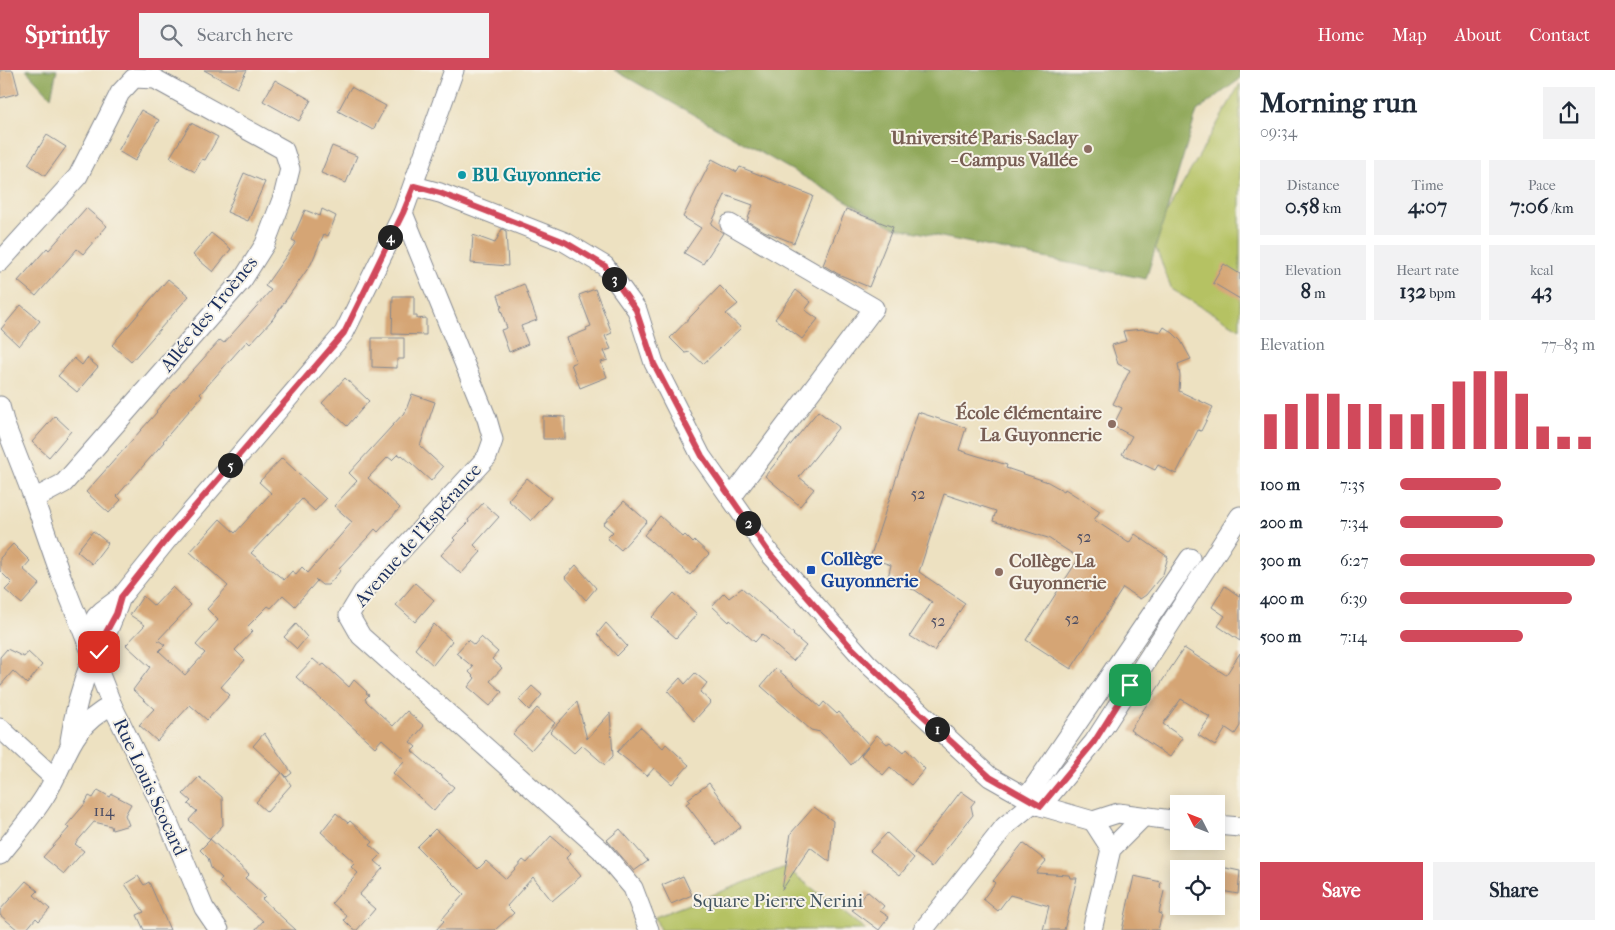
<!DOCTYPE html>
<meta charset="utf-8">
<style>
:root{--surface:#fff;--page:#f2f2f3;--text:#1f2937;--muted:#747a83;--accent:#d1495b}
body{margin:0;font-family:"IM FELL French Canon",serif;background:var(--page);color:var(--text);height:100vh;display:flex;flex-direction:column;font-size:19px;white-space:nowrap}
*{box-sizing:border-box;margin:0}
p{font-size:16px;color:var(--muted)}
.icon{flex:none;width:28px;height:28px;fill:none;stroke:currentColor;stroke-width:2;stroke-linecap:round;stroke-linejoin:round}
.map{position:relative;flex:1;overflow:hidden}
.panel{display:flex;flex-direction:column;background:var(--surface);width:375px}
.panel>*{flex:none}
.needle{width:32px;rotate:312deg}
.controls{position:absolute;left:1170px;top:725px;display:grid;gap:10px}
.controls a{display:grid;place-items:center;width:55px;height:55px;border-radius:0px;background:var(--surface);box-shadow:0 2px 12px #0003;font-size:25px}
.pin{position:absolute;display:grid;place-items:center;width:42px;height:42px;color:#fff;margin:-21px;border-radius:10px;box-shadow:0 2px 8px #0006}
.km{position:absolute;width:25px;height:25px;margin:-12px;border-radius:50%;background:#222;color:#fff;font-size:14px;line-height:25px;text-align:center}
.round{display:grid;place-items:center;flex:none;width:52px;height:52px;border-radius:0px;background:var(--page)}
.summary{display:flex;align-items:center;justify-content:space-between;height:85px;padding:0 20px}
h1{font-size:28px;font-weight:700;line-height:38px}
.figures{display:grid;grid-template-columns:repeat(3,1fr);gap:8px;height:85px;padding:5px 20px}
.figures div{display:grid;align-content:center;border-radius:0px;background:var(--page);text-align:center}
.figures b{font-size:21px;font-weight:700}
.figures small{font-size:14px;font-weight:400}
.figures p{font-size:14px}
.chart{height:140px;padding:10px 20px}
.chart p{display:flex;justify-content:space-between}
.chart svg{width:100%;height:90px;margin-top:5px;stroke:var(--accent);stroke-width:6}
.button{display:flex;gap:10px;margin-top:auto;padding:10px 20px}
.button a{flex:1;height:58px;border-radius:0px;background:var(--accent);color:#fff;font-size:20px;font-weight:700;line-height:58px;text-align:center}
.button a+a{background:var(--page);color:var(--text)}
ul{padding:0 20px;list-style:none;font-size:16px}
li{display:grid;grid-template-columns:80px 60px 1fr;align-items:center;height:38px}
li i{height:12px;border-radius:6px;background:var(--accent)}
header{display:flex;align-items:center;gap:30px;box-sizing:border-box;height:70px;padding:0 25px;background:var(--accent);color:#fff}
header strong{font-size:24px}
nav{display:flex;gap:28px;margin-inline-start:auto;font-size:18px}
.search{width:350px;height:45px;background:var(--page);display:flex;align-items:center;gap:12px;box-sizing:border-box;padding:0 18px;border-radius:0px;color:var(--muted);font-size:19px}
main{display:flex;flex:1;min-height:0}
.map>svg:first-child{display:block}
.green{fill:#b5c264;stroke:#687861}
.forest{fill:#90a85a;stroke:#566c5c}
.building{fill:#d5a575}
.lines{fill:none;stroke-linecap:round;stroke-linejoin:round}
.minor-casing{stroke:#848890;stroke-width:21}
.minor{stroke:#fff;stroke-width:19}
.route-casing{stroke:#fff;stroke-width:10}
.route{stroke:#d1495b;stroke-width:6}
.education-dot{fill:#8d6e63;stroke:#f7f3e8;stroke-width:2}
.culture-dot{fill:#0f9aa8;stroke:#f7f3e8;stroke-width:2}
.transit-dot{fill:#1a4fb4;stroke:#f7f3e8;stroke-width:2}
.labels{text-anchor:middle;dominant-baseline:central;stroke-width:4;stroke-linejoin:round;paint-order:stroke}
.number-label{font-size:16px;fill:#4a4c64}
.education-label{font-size:19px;font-weight:bold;fill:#785e54;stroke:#f7f3e8;text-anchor:end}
.culture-label{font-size:19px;font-weight:bold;fill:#0d838f;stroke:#f7f3e8;text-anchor:start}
.street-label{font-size:19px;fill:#1b2f5e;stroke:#f7f3e8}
.transit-label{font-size:19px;font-weight:bold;fill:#164399;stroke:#f7f3e8;text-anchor:start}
.park-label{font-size:19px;fill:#425460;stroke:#f7f3e8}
</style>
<header>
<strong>Sprintly</strong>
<div class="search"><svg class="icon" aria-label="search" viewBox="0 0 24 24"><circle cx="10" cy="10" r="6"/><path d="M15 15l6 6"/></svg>Search here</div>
<nav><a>Home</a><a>Map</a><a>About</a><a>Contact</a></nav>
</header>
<main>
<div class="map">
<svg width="1240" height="860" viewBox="0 0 1240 860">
<rect width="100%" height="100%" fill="#f7f3e8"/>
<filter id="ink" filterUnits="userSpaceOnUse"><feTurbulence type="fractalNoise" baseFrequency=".02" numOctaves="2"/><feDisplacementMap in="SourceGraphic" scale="10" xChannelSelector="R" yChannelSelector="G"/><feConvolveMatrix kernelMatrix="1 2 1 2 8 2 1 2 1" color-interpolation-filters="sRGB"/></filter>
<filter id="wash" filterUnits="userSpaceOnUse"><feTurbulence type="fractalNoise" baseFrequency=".0096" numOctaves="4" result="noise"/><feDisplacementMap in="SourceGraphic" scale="20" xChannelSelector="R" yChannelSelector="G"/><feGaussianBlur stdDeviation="1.12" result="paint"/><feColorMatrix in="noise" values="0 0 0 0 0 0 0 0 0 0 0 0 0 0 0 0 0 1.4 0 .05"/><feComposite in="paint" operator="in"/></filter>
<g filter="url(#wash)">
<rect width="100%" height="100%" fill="#ede1c1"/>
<g class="green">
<path d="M1240,14V259L1172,220L1152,168Z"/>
<path d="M785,797L866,860H660L655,847Z"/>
</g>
<g class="forest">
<path d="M26,0H57L51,27Z"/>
<path d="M614,0H1240V9L1197,41L1146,209L893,157Z"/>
</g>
<g id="blocks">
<g class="building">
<path d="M0,0H13L19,23L0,28Z"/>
<path d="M204,0H247L237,18Z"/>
<path d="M275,10L311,30L299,51L263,31Z"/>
<path d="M351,17L386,36L373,60L338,41Z"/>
<path d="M141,40L159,50L135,91L118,81Z"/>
<path d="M191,53L218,67L205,90L202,89L195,102L170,87Z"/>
<path d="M47,65L66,77L45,106L28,94Z"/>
<path d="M332,76L357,86L346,113L321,103Z"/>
<path d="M712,89L737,102L740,97L813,126L794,173L764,161L747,151L753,135L725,125L711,154L723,163L703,194L684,183L701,158L683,147Z"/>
<path d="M244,103L265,112L248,151L227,142Z"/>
<path d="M86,138L107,156L83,184L77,179L36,226L18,211L47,178L49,180Z"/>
<path d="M322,139L336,146L328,166L324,164L311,194L272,250L250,274L247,271L200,324L202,326L163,371L164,372L117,426L121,430L109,443L86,422L157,342L156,341L183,310H184L220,270L224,273L271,220L265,216L296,172L292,170L305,140L320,146Z"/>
<path d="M846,139L893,157L869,217L838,204L823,195Z"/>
<path d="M502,159L506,161L508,196L471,193L473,165L495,173Z"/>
<path d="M211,163L231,179L213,202L193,185Z"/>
<path d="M1224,194L1240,204V229L1213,213Z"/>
<path d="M168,209L189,226L131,292L112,275Z"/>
<path d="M524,214L537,250L521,256L528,274L509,282L501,260L507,258L500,237H502L498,225Z"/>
<path d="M720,216L738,234L726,244L741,258L703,294L690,282L685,283L670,268Z"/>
<path d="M595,219L612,263L605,266L611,279L604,281L608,290L601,292L607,307L580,318L571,294L576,292L567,268L587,260L586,258L591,256L579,225Z"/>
<path d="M796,220L811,232L805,240L818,249L802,269L775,249Z"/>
<path d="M393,226H414V246H417V249L426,248V265L392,264Z"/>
<path d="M21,235L40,251L19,276L1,259Z"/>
<path d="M1164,257L1173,263L1181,271L1191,289L1178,294L1180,306L1179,321L1213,337L1201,361L1198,360L1176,404L1158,395L1155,400L1122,384L1132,366L1113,356L1122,338L1113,334L1130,300L1118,294L1112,275L1126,271L1123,261L1143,259L1161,262Z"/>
<path d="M372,268H404V289H397V298L372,297Z"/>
<path d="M74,288L82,295L87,288L98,297L77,322L58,306Z"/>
<path d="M345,308L369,331L347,356L322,333Z"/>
<path d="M412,324L435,332L420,376L443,397L431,411L402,385L401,386L398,384L392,390L388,387L368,408L400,438L378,462L375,459L368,467L339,498L341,500L328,515H322L315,509L317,511L295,536L283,525L271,538L268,536L248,556L253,561L235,580L245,590L221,617L230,625L207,650L190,635L157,671L139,655L154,639L133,620L150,597L126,575L145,555L130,545L143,526L154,536L172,517L191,535L158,570L165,575L159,581L185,605L205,583L196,575L218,550L207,539L228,516L190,482L220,449L235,463L271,423L259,412L282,388L326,429L315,441L302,429L251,483L284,510L292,501L296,504L302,497L308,503L352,452L334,436L357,411L349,403L403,344L404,345Z"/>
<path d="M818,341L839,357L799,407L814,419L800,436L765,406Z"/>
<path d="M918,342L966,358L959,380L1007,395L1006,398L1048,412L1064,421L1065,419L1100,441L1094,450L1129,473L1135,464L1168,487L1163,504L1146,525L1140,529L1123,518L1071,599L1026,570L1079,488L1048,468L993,451L996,441L944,424L919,502L965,533L934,581L910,566L932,532L915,520L892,513L894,508L888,507L891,495L870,488Z"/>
<path d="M55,346L71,361L49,387L32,372Z"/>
<path d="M543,346L565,347V369H543Z"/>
<path d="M527,408L551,428L531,451L508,430Z"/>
<path d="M624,431L647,451L621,480L607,468L613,462L603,454Z"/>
<path d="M483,433L499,447L474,475L481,482L461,504L441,485L455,470L453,468L469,452L468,450Z"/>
<path d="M660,446L683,467L685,465L693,473L695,471L709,484L690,505L644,465Z"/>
<path d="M93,461L108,473L92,494L77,481Z"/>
<path d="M13,474L30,491L23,499L40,514L22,534L5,520L12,513L0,501V488Z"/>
<path d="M576,495L596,518L586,530L565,507Z"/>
<path d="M415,513L434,530L415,552L396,535Z"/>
<path d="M1225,516L1239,526L1240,524V571L1218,556L1225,546L1212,537Z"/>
<path d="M742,518L794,564L793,565L806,576L793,591L762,564L755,572L730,550L729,552L712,536L724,523L729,528Z"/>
<path d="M674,523L697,544L676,568L652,547Z"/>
<path d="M606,553L627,576L617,586L597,564Z"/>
<path d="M296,554L307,567L297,579L284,567Z"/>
<path d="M434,554L452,571L433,595L415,579Z"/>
<path d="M481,567L498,582L492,589L502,598L490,611L502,622L490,636L468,617L475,608L469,602L473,597L456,583L468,570L474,575Z"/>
<path d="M1184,578L1226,605L1240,583V656L1235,664L1226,658L1215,676L1198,665L1210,647L1181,629L1163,654L1183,668L1170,687L1130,660Z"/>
<path d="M7,579L24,587L28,582L42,595L27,614L13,601L0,616V587Z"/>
<path d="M313,589L321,596L324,594L349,617L354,610L367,622L366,623L369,625L365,629L367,632L393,656L407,641L424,656L410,672L416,677L412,681L454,717L434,741L393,703L405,690L382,669L375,677L296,607Z"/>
<path d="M776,598L820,637L824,632L837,644L839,642L869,675L851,695L834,675L820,662L811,660L761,616Z"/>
<path d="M695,603L707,613L700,622L711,632L694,651L668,621L680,608L685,614Z"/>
<path d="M532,616L542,625L529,640L519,630Z"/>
<path d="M577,632L587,669L610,643L613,686L605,695L582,675L574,683L550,662Z"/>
<path d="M537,638L555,653L531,680L513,664Z"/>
<path d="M640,657L663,678L666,674L689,695L672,714L654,698L647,706L617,682Z"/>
<path d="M264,663L292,703L287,707L283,703L291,715L267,742L256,732L282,703L253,676Z"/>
<path d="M877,665L887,674L890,672L903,683L906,679L925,699L911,715L890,697L883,705L861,685Z"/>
<path d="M199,707L222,727L223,755L210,769L249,804L245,808L265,826L262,829L296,860H255L263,851L219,812L222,808L211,798L208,788L200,780L210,770L189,750L197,741L188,734L191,731L183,724Z"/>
<path d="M709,713L741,757L717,775L686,734L690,731L688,729Z"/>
<path d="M98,720L110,727L112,724L131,734L125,745L129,755L112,760L111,756L94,752L75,774L84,781L64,804L43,787L69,758L66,756L84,735L89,726L93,728Z"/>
<path d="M961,721L975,731L971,736L973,745L932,797L914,783Z"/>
<path d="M814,737L833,751L830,792L810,777L782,820L791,763Z"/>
<path d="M336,743L348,753L350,751L373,772L370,775L381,785L375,791L383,798L359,825L375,839L357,860H354L344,850L347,846L332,833L358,803L351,797L355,793L321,762Z"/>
<path d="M435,759L478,799L486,791L506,809L523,790L527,793L551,766L571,783L566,788L581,806L552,831L533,807L507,836L514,843L495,860H436L444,851L442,849L464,824L417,777Z"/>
<path d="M620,759L648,791L634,801L607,770Z"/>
<path d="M887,763L914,788L900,805L870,781Z"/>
<path d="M1023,773L1046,791L1036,803L1069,805L1070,808H1077L1064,860H1043L1049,836L1010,825L998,841L983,829L995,813L993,811Z"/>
<path d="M1216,796L1240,801L1238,824L1216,820Z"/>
<path d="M138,806L144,815L149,812L170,860H144L137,845L144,842L125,814Z"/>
<path d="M683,806L692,825L671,834L662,815Z"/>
<path d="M1134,806L1161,812L1160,817L1164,821L1159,843L1162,844L1158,860H1122Z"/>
<path d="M26,811L38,821L34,825L50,839L39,851L36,848L26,860H18L0,845V840Z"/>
<path d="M867,821L884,836L880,841L889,847L879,860L852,840Z"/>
</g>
</g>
</g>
<g filter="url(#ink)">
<use href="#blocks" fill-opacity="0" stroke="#848890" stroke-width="1"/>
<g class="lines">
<defs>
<g id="minor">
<path d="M414,116L440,123L565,172L605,196L637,240L654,293L701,386L770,484L868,594L990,707L1041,736L1093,751L1118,743L1179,751"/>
<path d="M403,143L487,349L493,370L487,387L363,522L349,545L361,566L601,780L633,818L649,860"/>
<path d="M730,154L874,238L731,428"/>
<path d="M0,192L78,106L120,23L134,8L155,9L284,80L290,99L283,127L265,174L243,209L64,413L34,429"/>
<path d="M0,336L5,355L34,429L59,501L112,635L161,735L204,838L219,860"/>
<path d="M87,571L89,561L96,547L102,541L121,527L167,470L344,263L403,143L454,0"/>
<path d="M98,597C101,570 113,552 121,527"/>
<path d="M0,658L54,708"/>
<path d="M70,671C74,642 82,613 93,586"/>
<path d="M1027,727L1190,488"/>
<path d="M1041,736L1094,672L1240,446"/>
<path d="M1093,751L1111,779"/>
<path d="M1216,755L1240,757"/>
<path d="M0,785C15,766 32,747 45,726C69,688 66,660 112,635"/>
<path d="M923,860L1005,756L1034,732"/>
<path d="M1092,860L1111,779L1142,748"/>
</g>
</defs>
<use href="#minor" class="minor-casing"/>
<use href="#minor" class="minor"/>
</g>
</g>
<g class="lines" filter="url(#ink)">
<defs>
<path id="route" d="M99,582L104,566L116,544L121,527L133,512L166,470L344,263L403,143L414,116L440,123L565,172L605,196L636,240L654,294L702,386L770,484L849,575L910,634L990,707L1041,736L1094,672L1130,615"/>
</defs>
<use href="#route" class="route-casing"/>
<use href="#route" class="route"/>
</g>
<g class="education-dot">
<circle cx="1088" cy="79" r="5"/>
<circle cx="1112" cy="354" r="5"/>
<circle cx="999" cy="502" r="5"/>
</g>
<circle class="culture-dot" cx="462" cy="105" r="5"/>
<rect class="transit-dot" x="806" y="495" width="10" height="10" rx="2.5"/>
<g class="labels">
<g class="number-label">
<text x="918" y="423">52</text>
<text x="1084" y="466">52</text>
<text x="1072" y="548">52</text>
<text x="938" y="550">52</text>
<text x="104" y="740">114</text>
</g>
<g class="education-label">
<text x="1078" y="68">Université Paris-Saclay<tspan x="1078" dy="22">- Campus Vallée</tspan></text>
<text x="1102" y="343">École élémentaire<tspan x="1102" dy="22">La Guyonnerie</tspan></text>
<text x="1009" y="491" text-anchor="start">Collège La<tspan x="1009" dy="22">Guyonnerie</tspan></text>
</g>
<g class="culture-label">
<text x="472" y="105">BU Guyonnerie</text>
</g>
<g class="street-label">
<text transform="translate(209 244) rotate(-51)">Allée des Troènes</text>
<text transform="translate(418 465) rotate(-49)">Avenue de l'Espérance</text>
<text transform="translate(150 717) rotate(65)">Rue Louis Scocard</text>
</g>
<g class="transit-label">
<text x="821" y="489">Collège<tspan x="821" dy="22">Guyonnerie</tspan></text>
</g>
<g class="park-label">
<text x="778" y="831">Square Pierre Nerini</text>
</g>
</g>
</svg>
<div class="controls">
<a><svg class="needle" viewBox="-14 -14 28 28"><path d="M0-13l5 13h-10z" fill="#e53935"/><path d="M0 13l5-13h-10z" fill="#747a83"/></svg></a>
<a><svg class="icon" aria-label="locate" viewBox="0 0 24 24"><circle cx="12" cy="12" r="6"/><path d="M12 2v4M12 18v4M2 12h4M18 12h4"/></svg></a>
</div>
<div class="pin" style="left:1130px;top:615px;background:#1e9e55"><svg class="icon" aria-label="arrive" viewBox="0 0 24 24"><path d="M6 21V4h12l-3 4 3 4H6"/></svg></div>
<div class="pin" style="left:99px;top:582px;background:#d93025"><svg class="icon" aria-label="check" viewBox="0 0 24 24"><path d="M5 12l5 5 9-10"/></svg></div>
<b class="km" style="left:937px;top:659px">1</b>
<b class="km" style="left:748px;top:453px">2</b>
<b class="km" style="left:614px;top:209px">3</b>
<b class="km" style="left:390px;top:167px">4</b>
<b class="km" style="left:230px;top:395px">5</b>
</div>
<section class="panel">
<div class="summary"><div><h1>Morning run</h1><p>09:34</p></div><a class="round"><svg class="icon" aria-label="share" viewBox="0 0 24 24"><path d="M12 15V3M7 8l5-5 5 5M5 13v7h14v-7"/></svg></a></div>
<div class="figures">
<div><p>Distance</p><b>0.58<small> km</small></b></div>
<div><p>Time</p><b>4:07</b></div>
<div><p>Pace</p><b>7:06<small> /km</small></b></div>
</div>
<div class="figures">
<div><p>Elevation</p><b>8<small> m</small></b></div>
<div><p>Heart rate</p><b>132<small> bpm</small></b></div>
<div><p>kcal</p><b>43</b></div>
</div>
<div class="chart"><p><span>Elevation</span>77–83 m</p>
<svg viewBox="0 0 160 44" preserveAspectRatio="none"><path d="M5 44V27M15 44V22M25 44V17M35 44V17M45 44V22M55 44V22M65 44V27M75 44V27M85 44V22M95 44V11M105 44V6M115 44V6M125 44V17M135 44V33M145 44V38M155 44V38"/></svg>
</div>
<ul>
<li><b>100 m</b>7:35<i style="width:52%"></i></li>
<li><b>200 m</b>7:34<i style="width:53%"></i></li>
<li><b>300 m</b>6:27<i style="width:100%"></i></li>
<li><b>400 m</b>6:39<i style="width:88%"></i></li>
<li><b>500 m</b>7:14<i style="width:63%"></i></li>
</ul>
<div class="button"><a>Save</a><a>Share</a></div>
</section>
</main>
